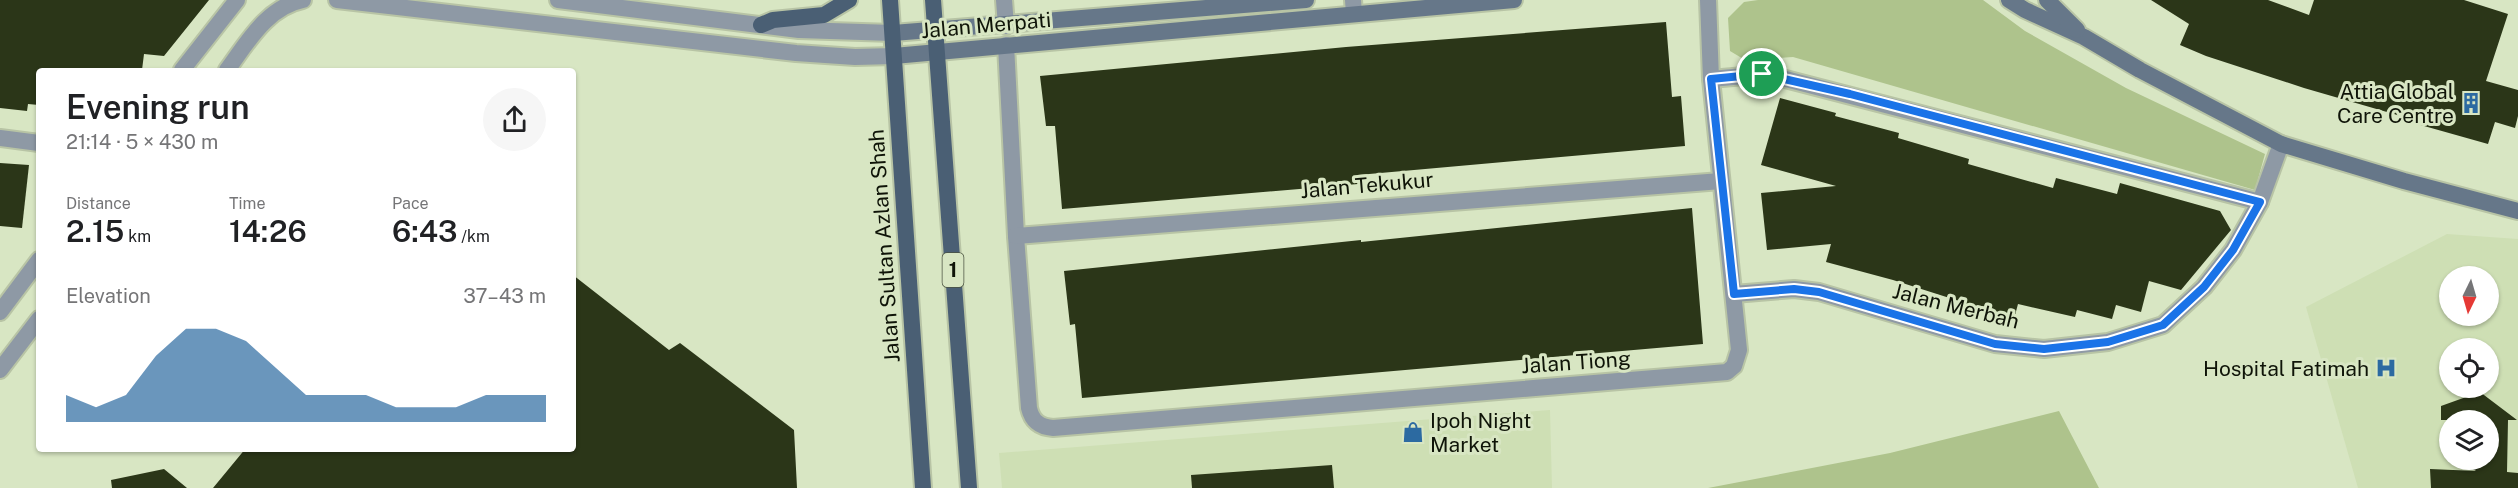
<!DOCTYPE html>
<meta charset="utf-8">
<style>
:root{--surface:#fff;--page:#f6f6f6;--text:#202124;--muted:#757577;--accent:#2c6aa1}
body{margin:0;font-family:"Public Sans",sans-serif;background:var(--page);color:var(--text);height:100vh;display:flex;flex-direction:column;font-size:22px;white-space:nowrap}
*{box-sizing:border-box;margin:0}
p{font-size:20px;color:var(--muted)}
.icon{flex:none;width:33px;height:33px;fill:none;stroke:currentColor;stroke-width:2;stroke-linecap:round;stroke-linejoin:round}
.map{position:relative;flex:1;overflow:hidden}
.drawer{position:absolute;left:36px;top:68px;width:540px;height:384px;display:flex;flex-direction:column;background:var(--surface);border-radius:6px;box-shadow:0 2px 4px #0004}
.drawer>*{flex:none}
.needle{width:39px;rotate:185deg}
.tools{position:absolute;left:2439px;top:266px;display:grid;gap:12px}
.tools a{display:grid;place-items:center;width:60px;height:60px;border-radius:50%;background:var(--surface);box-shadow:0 2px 4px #0004;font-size:30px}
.pin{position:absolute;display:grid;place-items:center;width:51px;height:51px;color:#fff;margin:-26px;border:3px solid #fff;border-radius:50%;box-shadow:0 2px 6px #0007}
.round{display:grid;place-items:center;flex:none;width:63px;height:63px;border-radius:32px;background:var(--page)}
.overview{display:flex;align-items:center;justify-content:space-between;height:102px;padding:0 30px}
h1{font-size:33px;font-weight:600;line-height:45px}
.figures{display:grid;grid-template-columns:repeat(3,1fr);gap:9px;height:102px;padding:6px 30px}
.figures div{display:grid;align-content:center}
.figures b{font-size:30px;font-weight:600}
.figures small{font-size:16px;font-weight:400}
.figures p{font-size:16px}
.chart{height:168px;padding:12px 30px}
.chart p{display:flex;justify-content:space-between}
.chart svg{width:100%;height:108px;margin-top:6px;fill:var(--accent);opacity:.7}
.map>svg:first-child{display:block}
.built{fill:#cedfb4;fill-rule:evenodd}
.green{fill:#aec38c}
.building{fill:#2b3618}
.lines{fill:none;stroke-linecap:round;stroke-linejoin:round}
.minor-casing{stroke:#b8c4a5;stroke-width:20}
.tertiary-casing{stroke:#b8c4a5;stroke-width:20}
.secondary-casing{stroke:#b8c4a5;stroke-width:20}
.primary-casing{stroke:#b8c4a5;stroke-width:20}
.minor{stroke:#8e99a5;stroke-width:16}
.tertiary{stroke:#8e99a5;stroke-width:16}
.secondary{stroke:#667789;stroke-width:16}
.primary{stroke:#4a5f74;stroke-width:16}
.route-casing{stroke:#fff;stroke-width:12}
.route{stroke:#1a73e8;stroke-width:8}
.labels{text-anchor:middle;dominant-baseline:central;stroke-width:6;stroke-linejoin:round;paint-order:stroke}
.shield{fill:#d8e6c3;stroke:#4b5340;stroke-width:1.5}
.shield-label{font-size:20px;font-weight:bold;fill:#0f1408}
.street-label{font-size:21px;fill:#0f1408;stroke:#d8e6c3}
.poi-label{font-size:21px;fill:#0f1408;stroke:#d8e6c3;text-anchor:end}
</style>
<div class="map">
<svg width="2518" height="488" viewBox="0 0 2518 488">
<rect width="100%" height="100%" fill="#d8e6c3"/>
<g class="built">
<path d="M2447,234L2518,239V488H2358L2306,307ZM2450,276H2488V315H2450ZM2450,348H2488V387H2450ZM2450,420H2488V459H2450Z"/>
<path d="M1550,410L1552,488H1002L999,453Z"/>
</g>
<g class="green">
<path d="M1758,0H1983L2025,31L2126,88L2265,154L2255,190L1793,57L1745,60L1730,51L1728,18L1744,2Z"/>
<path d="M2059,411L2099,488H1708L1890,453Z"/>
</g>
<g class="building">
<path d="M0,0H209L164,56L144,54L142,70H39V105L28,104L27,111L0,108Z"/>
<path d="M2151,0H2268L2309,15L2314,0H2464L2508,14L2486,81L2518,90V116L2515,128L2495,122L2488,144L2417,124L2418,121L2304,88L2206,56L2180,45L2189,24Z"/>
<path d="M1666,22L1672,97L1681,96L1685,146L1358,175V184L1062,209L1055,126H1046L1040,76L1346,47Z"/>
<path d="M1780,98L1836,113L1835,116L1899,133L1898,138L1969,159L1968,164L2053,188L2056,178L2117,194L2120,183L2220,211L2231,230L2181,290L2149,281L2141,312L2116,305L2112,319L2077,310L2075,317L2018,304L2014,319L1958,305L1959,301L1893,280L1826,262L1831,244L1767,250L1761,193L1836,186L1761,165Z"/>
<path d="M0,163L29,165L22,228L0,226Z"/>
<path d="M1692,208L1703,344L1082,398L1075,324L1070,325L1064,271L1361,240V242Z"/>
<path d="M573,275L669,350L680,343L794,430L797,488H213L246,448H573Z"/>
<path d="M2480,392L2517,420H2508L2507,472L2518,473V488H2431L2430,469L2476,471L2457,459H2488V420H2441V406Z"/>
<path d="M1332,465L1334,488H1192L1191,475Z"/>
<path d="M164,469L187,488H112L111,480Z"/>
</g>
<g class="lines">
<defs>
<g id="minor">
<path d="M1004,0L1006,26"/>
<path d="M1353,0L1354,14"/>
<path d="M1006,45L1016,236L1029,408C1032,421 1039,427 1053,428L1727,372L1734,366L1739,350L1711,79L1708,0"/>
<path d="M1711,79L1766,74L2260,202"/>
<path d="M0,138L39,143"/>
<path d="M1016,236L1721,181"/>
<path d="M1734,294L1794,289L1819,292L1995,344L2044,349L2108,342L2163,325L2204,287L2233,250L2260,202L2281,144"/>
</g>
<g id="tertiary">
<path d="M337,0L796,53L855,57L894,56"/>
<path d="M558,0L799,30L893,33"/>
<path d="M182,70L237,0"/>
<path d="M227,70C247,43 267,7 303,0"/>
<path d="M0,312L39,260"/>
<path d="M0,370L39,319"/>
</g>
<g id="secondary">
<path d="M2009,0L2025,10L2084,37L2140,70L2281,144L2404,181L2518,211"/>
<path d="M2047,0L2077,30"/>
<path d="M893,33L1306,0"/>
<path d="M894,56L1514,0"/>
</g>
<g id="primary">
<path d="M890,0L923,488"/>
<path d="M933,0L969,488"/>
<path d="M761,25L773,20L824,15L849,0"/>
</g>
</defs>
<use href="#minor" class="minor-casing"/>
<use href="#tertiary" class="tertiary-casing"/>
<use href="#secondary" class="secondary-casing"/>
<use href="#primary" class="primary-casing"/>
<use href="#minor" class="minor"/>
<use href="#tertiary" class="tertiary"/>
<use href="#secondary" class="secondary"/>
<use href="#primary" class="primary"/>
</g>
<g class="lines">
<defs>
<path id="route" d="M1762,74L1850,94L2260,202L2233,250L2204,287L2163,325L2108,342L2044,349L1995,344L1819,292L1794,289L1734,294L1711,79Z"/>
</defs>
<use href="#route" class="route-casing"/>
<use href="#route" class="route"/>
</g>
<defs>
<symbol id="building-bare" viewBox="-9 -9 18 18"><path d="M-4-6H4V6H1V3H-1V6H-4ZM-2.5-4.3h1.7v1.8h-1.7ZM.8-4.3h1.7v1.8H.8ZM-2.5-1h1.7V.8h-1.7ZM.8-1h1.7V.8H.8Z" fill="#2c6aa1" stroke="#d8e6c3" stroke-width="2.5" paint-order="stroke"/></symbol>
<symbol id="hospital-bare" viewBox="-9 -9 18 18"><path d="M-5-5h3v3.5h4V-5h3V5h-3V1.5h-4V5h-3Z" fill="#2c6aa1" stroke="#d8e6c3" stroke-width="2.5" paint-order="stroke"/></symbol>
<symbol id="shop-bare" viewBox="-9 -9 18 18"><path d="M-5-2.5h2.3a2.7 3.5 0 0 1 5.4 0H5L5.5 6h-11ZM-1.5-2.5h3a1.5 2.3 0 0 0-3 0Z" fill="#2c6aa1" stroke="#d8e6c3" stroke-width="2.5" paint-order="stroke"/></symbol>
</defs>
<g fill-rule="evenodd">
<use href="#building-bare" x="2456" y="88" width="30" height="30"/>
<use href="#hospital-bare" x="2371" y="353" width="30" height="30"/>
<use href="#shop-bare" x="1398" y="417" width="30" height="30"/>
</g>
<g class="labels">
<rect class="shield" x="942.5" y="253" width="21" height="34" rx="4.5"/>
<g class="shield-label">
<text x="953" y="270">1</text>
</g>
<g class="street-label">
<text transform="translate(986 25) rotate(-5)">Jalan Merpati</text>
<text transform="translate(1367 185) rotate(-5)">Jalan Tekukur</text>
<text transform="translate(884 246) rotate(-94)">Jalan Sultan Azlan Shah</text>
<text transform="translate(1956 306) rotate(14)">Jalan Merbah</text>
<text transform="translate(1576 362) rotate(-4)">Jalan Tiong</text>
</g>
<g class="poi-label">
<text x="2454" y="91">Attia Global<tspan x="2454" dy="24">Care Centre</tspan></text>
<text x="2369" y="368">Hospital Fatimah</text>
<text x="1430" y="420" text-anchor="start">Ipoh Night<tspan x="1430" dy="24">Market</tspan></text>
</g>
</g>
</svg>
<div class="tools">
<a><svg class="needle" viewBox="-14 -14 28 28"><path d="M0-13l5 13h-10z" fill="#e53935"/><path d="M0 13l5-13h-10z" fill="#757577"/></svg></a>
<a><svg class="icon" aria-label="locate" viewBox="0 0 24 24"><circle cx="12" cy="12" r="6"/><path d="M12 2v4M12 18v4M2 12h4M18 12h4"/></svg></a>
<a><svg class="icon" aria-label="layers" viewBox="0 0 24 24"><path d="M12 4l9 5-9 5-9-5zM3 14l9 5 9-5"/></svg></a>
</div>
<div class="pin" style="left:1762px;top:74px;background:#1e9e55"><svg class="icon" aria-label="arrive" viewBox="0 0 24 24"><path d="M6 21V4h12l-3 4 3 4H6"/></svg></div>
<section class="drawer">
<div class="overview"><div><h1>Evening run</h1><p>21:14 · 5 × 430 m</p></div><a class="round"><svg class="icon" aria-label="share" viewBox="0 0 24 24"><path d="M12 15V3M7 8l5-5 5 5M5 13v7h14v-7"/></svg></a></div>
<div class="figures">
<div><p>Distance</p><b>2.15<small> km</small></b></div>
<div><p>Time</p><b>14:26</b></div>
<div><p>Pace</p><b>6:43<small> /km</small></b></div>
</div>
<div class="chart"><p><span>Elevation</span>37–43 m</p>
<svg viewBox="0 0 160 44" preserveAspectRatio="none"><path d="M0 44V33L10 38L20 33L30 17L40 6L50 6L60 11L70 22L80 33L90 33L100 33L110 38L120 38L130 38L140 33L150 33L160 33V44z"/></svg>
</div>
</section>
</div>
